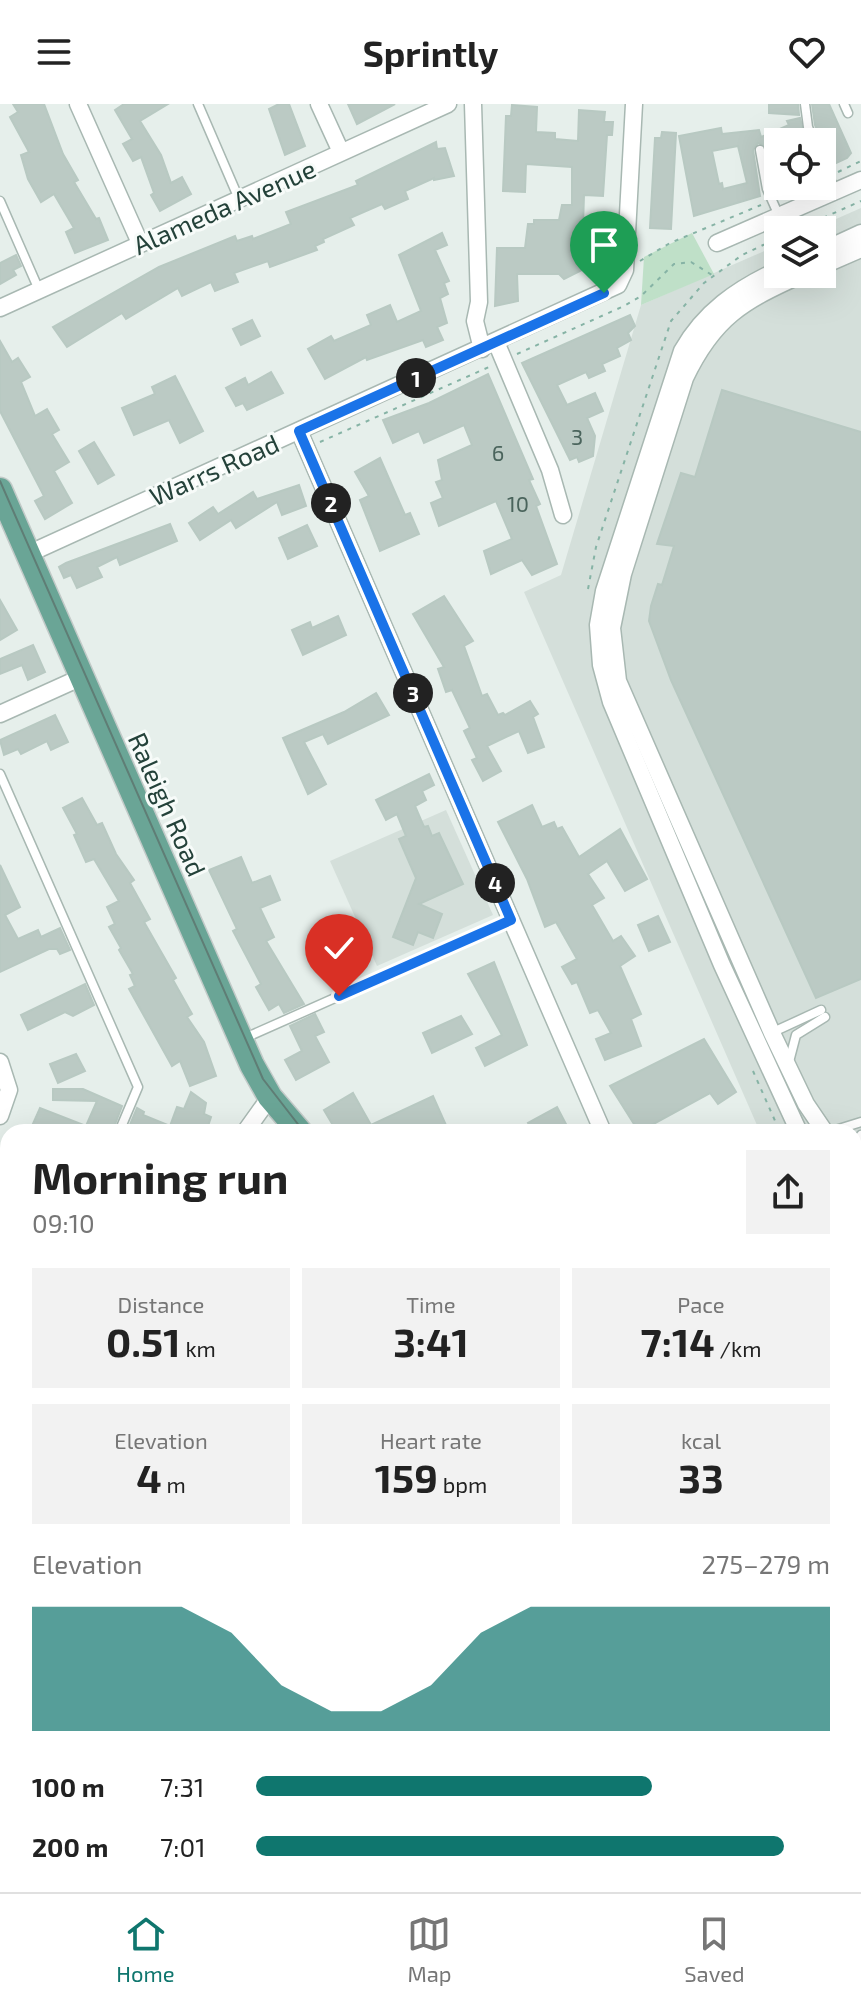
<!DOCTYPE html>
<meta charset="utf-8">
<style>
:root{--surface:#fff;--page:#f2f2f2;--text:#222;--muted:#767676;--line:#e0e0e0;--accent:#0f766e}
body{margin:0;font-family:"Exo 2",sans-serif;background:var(--page);color:var(--text);height:100vh;display:flex;flex-direction:column;font-size:30px;white-space:nowrap}
*{box-sizing:border-box;margin:0}
p{font-size:26px;color:var(--muted)}
.icon{flex:none;width:44px;height:44px;fill:none;stroke:currentColor;stroke-width:2;stroke-linecap:round;stroke-linejoin:round}
.map{position:relative;flex:1;overflow:hidden}
.drawer{position:absolute;left:0px;top:1020px;width:862px;height:768px;display:flex;flex-direction:column;background:var(--surface);border-radius:24px 24px 0 0;box-shadow:0 8px 32px #0002}
.drawer>*{flex:none}
.controls{position:absolute;left:764px;top:24px;display:grid;gap:16px}
.controls a{display:grid;place-items:center;width:72px;height:72px;border-radius:0px;background:var(--surface);box-shadow:0 8px 32px #0002;font-size:40px}
.pin{position:absolute;display:grid;place-items:center;width:68px;height:68px;color:#fff;margin:-82px -34px;border-radius:50% 50% 50% 0;rotate:-45deg;box-shadow:0 0 8px #0007}
.pin .icon{rotate:45deg}
.km{position:absolute;width:40px;height:40px;margin:-20px;border-radius:50%;background:#222;color:#fff;font-size:22px;line-height:40px;text-align:center}
.round{display:grid;place-items:center;flex:none;width:84px;height:84px;border-radius:0px;background:var(--page)}
.head{display:flex;align-items:center;justify-content:space-between;height:136px;padding:0 32px}
h1{font-size:44px;font-weight:700;line-height:60px}
.metrics{display:grid;grid-template-columns:repeat(3,1fr);gap:12px;height:136px;padding:8px 32px}
.metrics div{display:grid;align-content:center;border-radius:0px;background:var(--page);text-align:center}
.metrics b{font-size:40px;font-weight:700}
.metrics small{font-size:22px;font-weight:400}
.metrics p{font-size:22px}
.chart{height:224px;padding:16px 32px}
.chart p{display:flex;justify-content:space-between}
.chart svg{width:100%;height:144px;margin-top:8px;fill:var(--accent);opacity:.7}
ul{padding:0 32px;list-style:none;font-size:26px}
li{display:grid;grid-template-columns:128px 96px 1fr;align-items:center;height:60px}
li i{height:20px;border-radius:10px;background:var(--accent)}
header{display:flex;justify-content:space-between;align-items:center;height:104px;padding:0 32px;background:var(--surface);font-size:36px;font-weight:700}
.tabs{display:flex;justify-content:space-around;align-items:center;height:112px;border-top:2px solid var(--line);background:var(--surface);font-size:22px;color:var(--muted)}
.tabs a{display:grid;justify-items:center;gap:4px}
.tabs .current{color:var(--accent)}
.map>svg:first-child{display:block}
.built{fill:#d4dfda}
.green{fill:#bfe0c8}
.building{fill:#bbcac4;stroke:#b8c9c2;stroke-width:2;fill-rule:evenodd}
.lines{fill:none;stroke-linecap:round;stroke-linejoin:round}
.service-casing{stroke:#a8b8b2;stroke-width:11}
.minor-casing{stroke:#a8b8b2;stroke-width:19}
.tertiary-casing{stroke:#a8b8b2;stroke-width:23}
.primary-casing{stroke:#c2cac8;stroke-width:27}
.path{stroke:#86b3a5;stroke-width:2;stroke-dasharray:4 6;stroke-linecap:butt}
.service{stroke:#fff;stroke-width:8}
.minor{stroke:#fff;stroke-width:16}
.tertiary{stroke:#fff;stroke-width:20}
.primary{stroke:#6aa596;stroke-width:24}
.tram{stroke:#5f7d75;stroke-width:2}
.route-casing{stroke:#fff;stroke-width:16}
.route{stroke:#1a73e8;stroke-width:10}
.labels{text-anchor:middle;dominant-baseline:central;stroke-width:6;stroke-linejoin:round;paint-order:stroke}
.number-label{font-size:22px;fill:#4a645c}
.street-label{font-size:26px;fill:#24423a;stroke:#f7fbf9}
</style>
<header><svg class="icon" aria-label="menu" viewBox="0 0 24 24"><path d="M4 6h16M4 12h16M4 18h16"/></svg>Sprintly<svg class="icon" aria-label="heart" viewBox="0 0 24 24"><path d="M12 20l-8-8c-3-5 5-10 8-4 3-6 11-1 8 4z"/></svg></header>
<div class="map">
<svg width="861" height="1788" viewBox="0 0 861 1788">
<rect width="100%" height="100%" fill="#e6efeb"/>
<g class="built">
<path d="M861,104V1189L854,1200V1028H760L524,488L561,471L641,201L778,141V170H822V126H811Z"/>
<path d="M446,706L493,811L377,862L330,757Z"/>
</g>
<path class="green" d="M692,129L714,170L641,201L644,153Z"/>
<g class="building">
<path d="M13,0H44L63,50L78,76L74,78L96,115L99,114L108,136L75,149L66,128L74,124L54,90L41,98L28,75L21,51L29,48L10,13L18,8Z"/>
<path d="M124,0H168L140,17L161,51L171,79L182,73L191,90L160,107L151,91L154,89L141,53L133,57L123,40L132,35L115,6Z"/>
<path d="M279,0H289L305,42L285,51L269,5Z"/>
<path d="M348,0H395L357,20Z"/>
<path d="M769,0H798L799,11L769,9Z"/>
<path d="M812,0H829L851,49L847,54L832,61L815,21Z"/>
<path d="M512,1L537,3L536,28L555,29V35L578,37L579,6L605,8L604,18H613L612,31H607L603,92L584,91L583,122L612,123V141H605V153H579L582,166L564,175L559,170H517L518,197L495,202L497,144H525L528,120H534V116H559L562,101H572V63L526,60L525,88L503,87L506,12H511Z"/>
<path d="M800,14L806,38H778V78L773,77L766,42L758,39L753,46L760,92L694,112L679,32L721,24L722,30L759,26L761,33L789,21L787,17ZM738,42L747,79L723,85L722,79L719,80L712,47Z"/>
<path d="M662,28L676,29L671,125L650,124L655,34H661Z"/>
<path d="M436,38L437,45L445,44L454,72L434,76V74L405,87L408,95L385,105L382,100L350,114L354,121L323,135L324,138L315,142L317,146L270,163L268,157L234,169L238,178L215,187L211,178L182,192L178,184L126,215L122,209L67,243L53,223L159,163L235,132L237,137L252,132L253,135L291,120L286,108L358,81L356,77Z"/>
<path d="M442,129L447,141L435,146L449,177L444,179L448,190L440,194L447,219L437,223L443,236L426,243L423,236L367,256L366,253L325,275L308,245L331,232L334,237L371,221L367,211L390,201L397,218L421,207L399,151Z"/>
<path d="M16,151L21,162L13,166L16,171L0,180V159Z"/>
<path d="M630,211L635,222L628,229L631,236L617,244L620,252L602,260L605,267L589,274L586,268L557,281L567,301L595,289L603,307L587,314L595,332L593,352L579,358L577,353L570,356L522,259Z"/>
<path d="M252,216L260,232L241,241L233,225Z"/>
<path d="M0,237L12,258L18,254L30,273L21,278L35,312L47,305L59,326L52,330L69,358L54,367L72,399L45,415L35,397L44,392L0,307Z"/>
<path d="M271,268L283,289L247,306L243,299L236,302L226,284L245,274L248,281Z"/>
<path d="M488,270L533,375L529,376L540,400L536,402L557,460L532,471L522,456L491,470L484,447L512,435L496,397L439,422L431,399L443,394L436,378L442,376L438,356L472,341L464,321L424,339L419,327L393,339L383,316L429,299Z"/>
<path d="M175,272L203,327L180,339L169,316L134,331L122,304L155,290L152,283Z"/>
<path d="M722,286L861,328V875L816,894L671,576L649,517L651,502L658,480L662,481L674,442L657,440L681,369L695,373Z"/>
<path d="M94,338L114,371L98,380L79,347Z"/>
<path d="M380,354L405,411L410,409L419,430L380,447L360,396L369,392L355,368Z"/>
<path d="M299,381L306,402L282,411L277,398L236,424L231,416L200,436L189,419L213,403L218,410L253,388L257,395Z"/>
<path d="M170,420L177,437L120,461L117,453L97,463L102,473L77,484L71,471L64,474L59,463L66,459Z"/>
<path d="M307,421L317,442L288,455L279,434Z"/>
<path d="M444,492L473,537L464,542L482,592L487,590L498,611L503,609L505,611L530,597L538,610L533,613L544,643L528,649L519,627L487,642L501,667L483,677L472,656L477,654L464,627L470,624L452,586L446,588L438,565L444,563L413,510Z"/>
<path d="M0,496L17,526L0,536Z"/>
<path d="M338,512L346,531L303,551L292,526L310,518L312,524Z"/>
<path d="M33,541L45,568L28,576L22,561L0,570V555Z"/>
<path d="M376,589L389,611L328,640L323,630L304,638L326,680L308,690L283,634L344,608Z"/>
<path d="M55,611L68,638L51,646L47,637L21,650L18,645L4,651L0,636Z"/>
<path d="M429,670L434,681L422,687L426,696L415,702L424,723L428,722L432,732L439,729L463,780L419,800L442,810L433,834L418,828L413,841L393,833L416,774L399,735L406,732L397,710L386,716L376,696Z"/>
<path d="M82,694L97,721L102,719L116,750L134,776L130,779L150,815L144,818L176,874L173,876L192,910L187,913L204,938L216,972L190,982L180,957L172,962L129,885L135,882L130,871L133,870L119,846L121,844L109,823L115,820L107,803L119,797L94,755L86,758L74,731L77,730L63,704Z"/>
<path d="M532,701L542,723L554,718L557,725L562,723L579,753L620,725L647,775L625,787L607,757L588,770L604,794L592,801L613,837L621,832L635,852L620,862L641,910L631,915L641,942L605,956L596,935L611,929L598,906L590,909L577,878L572,880L562,863L577,855L556,818L545,823L527,775L498,718Z"/>
<path d="M241,753L252,779L270,772L280,796L260,804L274,833L266,837L304,900L284,909L279,900L269,906L256,883L261,880L233,827L237,825L209,766Z"/>
<path d="M0,761L20,803L5,811L18,835L38,826L41,833L60,824L70,846L60,850L57,845H49L0,868Z"/>
<path d="M658,812L670,838L649,847L638,821Z"/>
<path d="M494,858L527,941L485,962L476,944L502,931L468,870Z"/>
<path d="M85,880L94,901L73,912L65,908L28,926L21,911Z"/>
<path d="M315,910L324,928L315,932L329,958L296,976L285,956L302,947L290,922Z"/>
<path d="M461,912L472,930L432,949L423,929Z"/>
<path d="M704,935L736,988L718,1000L710,989L639,1028L610,982Z"/>
<path d="M76,950L85,967L58,979L50,960Z"/>
<path d="M53,985H83L122,1002L112,1028H47L32,1022L40,1004L86,1022L97,997L53,996Z"/>
<path d="M191,988L206,999L204,1010L211,1013L206,1028H127L137,1004L144,1008L143,1011L170,1022L177,1003L184,1005Z"/>
<path d="M353,989L371,1021L433,992L449,1028H337L324,1006Z"/>
<path d="M557,1003L568,1024L562,1028H533L528,1019Z"/>
</g>
<g class="lines">
<defs>
<g id="service">
<path d="M198,0L239,95"/>
<path d="M805,0L808,23L814,38"/>
<path d="M844,0L848,9"/>
<path d="M760,46L767,85L779,112"/>
<path d="M822,56L835,87"/>
<path d="M0,97L39,186"/>
<path d="M0,670L138,983L119,1028"/>
<path d="M771,929L821,906"/>
<path d="M245,934L510,816"/>
<path d="M790,954L796,931L825,913"/>
<path d="M829,1028L861,1018"/>
<path d="M854,1041L861,1031"/>
<path d="M0,1309L8,1290"/>
<path d="M854,1599L861,1596"/>
<path d="M602,1788L608,1780"/>
<path d="M819,1788L836,1783L852,1788"/>
</g>
<g id="minor">
<path d="M78,0L140,139"/>
<path d="M319,0L341,48"/>
<path d="M473,0L479,198L475,217L482,245"/>
<path d="M717,139L861,76"/>
<path d="M822,147L861,129"/>
<path d="M822,162L861,145"/>
<path d="M778,166C737,185 704,208 682,247L604,487L598,521L601,561L611,598L722,861L799,1028"/>
<path d="M803,170C743,197 714,213 685,274L623,470L612,524L618,577L772,929L806,1000L825,1028"/>
<path d="M0,204L448,0"/>
<path d="M496,238L550,366L563,411"/>
<path d="M299,327L603,1028"/>
<path d="M28,450L618,181L625,166L634,0"/>
<path d="M0,610L82,573"/>
<path d="M0,958L9,986L0,1012"/>
<path d="M245,1028L270,993"/>
<path d="M854,1065L861,1073"/>
<path d="M854,1101L861,1109"/>
<path d="M0,1347L8,1350"/>
<path d="M0,1519L8,1522"/>
<path d="M35,1788L38,1780"/>
</g>
<g id="tertiary">
<path d="M854,1211L861,1205"/>
<path d="M854,1244L861,1240"/>
</g>
<g id="primary">
<path d="M0,386L252,961L270,993L300,1028"/>
<path d="M854,1650L861,1658"/>
</g>
</defs>
<use href="#service" class="service-casing"/>
<use href="#minor" class="minor-casing"/>
<use href="#tertiary" class="tertiary-casing"/>
<use href="#primary" class="primary-casing"/>
<g class="path">
<path d="M838,68L861,57"/>
<path d="M781,92L804,82"/>
<path d="M796,126L861,97"/>
<path d="M640,157L670,139L761,101"/>
<path d="M517,250L624,202L641,192L674,160L691,158L712,171"/>
<path d="M320,338L489,263"/>
<path d="M588,485L596,443L671,217L704,179L742,151L778,134"/>
<path d="M753,967L780,1028"/>
<path d="M265,1027L269,1024L273,1028"/>
<path d="M854,1129L861,1137"/>
<path d="M855,1189L861,1180"/>
<path d="M854,1622L861,1630"/>
</g>
<use href="#service" class="service"/>
<use href="#minor" class="minor"/>
<use href="#tertiary" class="tertiary"/>
<use href="#primary" class="primary"/>
<g class="tram">
<path d="M0,377L263,975L304,1028"/>
<path d="M854,1678L861,1686"/>
</g>
</g>
<g class="lines">
<defs>
<path id="route" d="M339,892L511,816L299,327L604,189"/>
</defs>
<use href="#route" class="route-casing"/>
<use href="#route" class="route"/>
</g>
<g class="labels">
<g class="number-label">
<text x="577" y="332">3</text>
<text x="498" y="348">6</text>
<text x="518" y="399">10</text>
</g>
<g class="street-label">
<text transform="translate(224 102) rotate(-24)">Alameda Avenue</text>
<text transform="translate(214 365) rotate(-24)">Warrs Road</text>
<text transform="translate(168 700) rotate(66)">Raleigh Road</text>
</g>
</g>
</svg>
<div class="controls">
<a><svg class="icon" aria-label="locate" viewBox="0 0 24 24"><circle cx="12" cy="12" r="6"/><path d="M12 2v4M12 18v4M2 12h4M18 12h4"/></svg></a>
<a><svg class="icon" aria-label="layers" viewBox="0 0 24 24"><path d="M12 4l9 5-9 5-9-5zM3 14l9 5 9-5"/></svg></a>
</div>
<div class="pin" style="left:604px;top:189px;background:#1e9e55"><svg class="icon" aria-label="arrive" viewBox="0 0 24 24"><path d="M6 21V4h12l-3 4 3 4H6"/></svg></div>
<div class="pin" style="left:339px;top:892px;background:#d93025"><svg class="icon" aria-label="check" viewBox="0 0 24 24"><path d="M5 12l5 5 9-10"/></svg></div>
<b class="km" style="left:416px;top:274px">1</b>
<b class="km" style="left:331px;top:399px">2</b>
<b class="km" style="left:413px;top:589px">3</b>
<b class="km" style="left:495px;top:779px">4</b>
<section class="drawer">
<div class="head"><div><h1>Morning run</h1><p>09:10</p></div><a class="round"><svg class="icon" aria-label="share" viewBox="0 0 24 24"><path d="M12 15V3M7 8l5-5 5 5M5 13v7h14v-7"/></svg></a></div>
<div class="metrics">
<div><p>Distance</p><b>0.51<small> km</small></b></div>
<div><p>Time</p><b>3:41</b></div>
<div><p>Pace</p><b>7:14<small> /km</small></b></div>
</div>
<div class="metrics">
<div><p>Elevation</p><b>4<small> m</small></b></div>
<div><p>Heart rate</p><b>159<small> bpm</small></b></div>
<div><p>kcal</p><b>33</b></div>
</div>
<div class="chart"><p><span>Elevation</span>275–279 m</p>
<svg viewBox="0 0 160 44" preserveAspectRatio="none"><path d="M0 44V6L10 6L20 6L30 6L40 14L50 30L60 38L70 38L80 30L90 14L100 6L110 6L120 6L130 6L140 6L150 6L160 6V44z"/></svg>
</div>
<ul>
<li><b>100 m</b>7:31<i style="width:69%"></i></li>
<li><b>200 m</b>7:01<i style="width:92%"></i></li>
</ul>
</section>
</div>
<nav class="tabs">
<a class="current"><svg class="icon" aria-label="home" viewBox="0 0 24 24"><path d="M3 11l9-7 9 7M6 9v11h12V9"/></svg>Home</a>
<a><svg class="icon" aria-label="map" viewBox="0 0 24 24"><path d="M3 6l6-2 6 2 6-2v14l-6 2-6-2-6 2zM9 4v14M15 6v14"/></svg>Map</a>
<a><svg class="icon" aria-label="saved" viewBox="0 0 24 24"><path d="M7 4h10v16l-5-4-5 4z"/></svg>Saved</a>
</nav>
